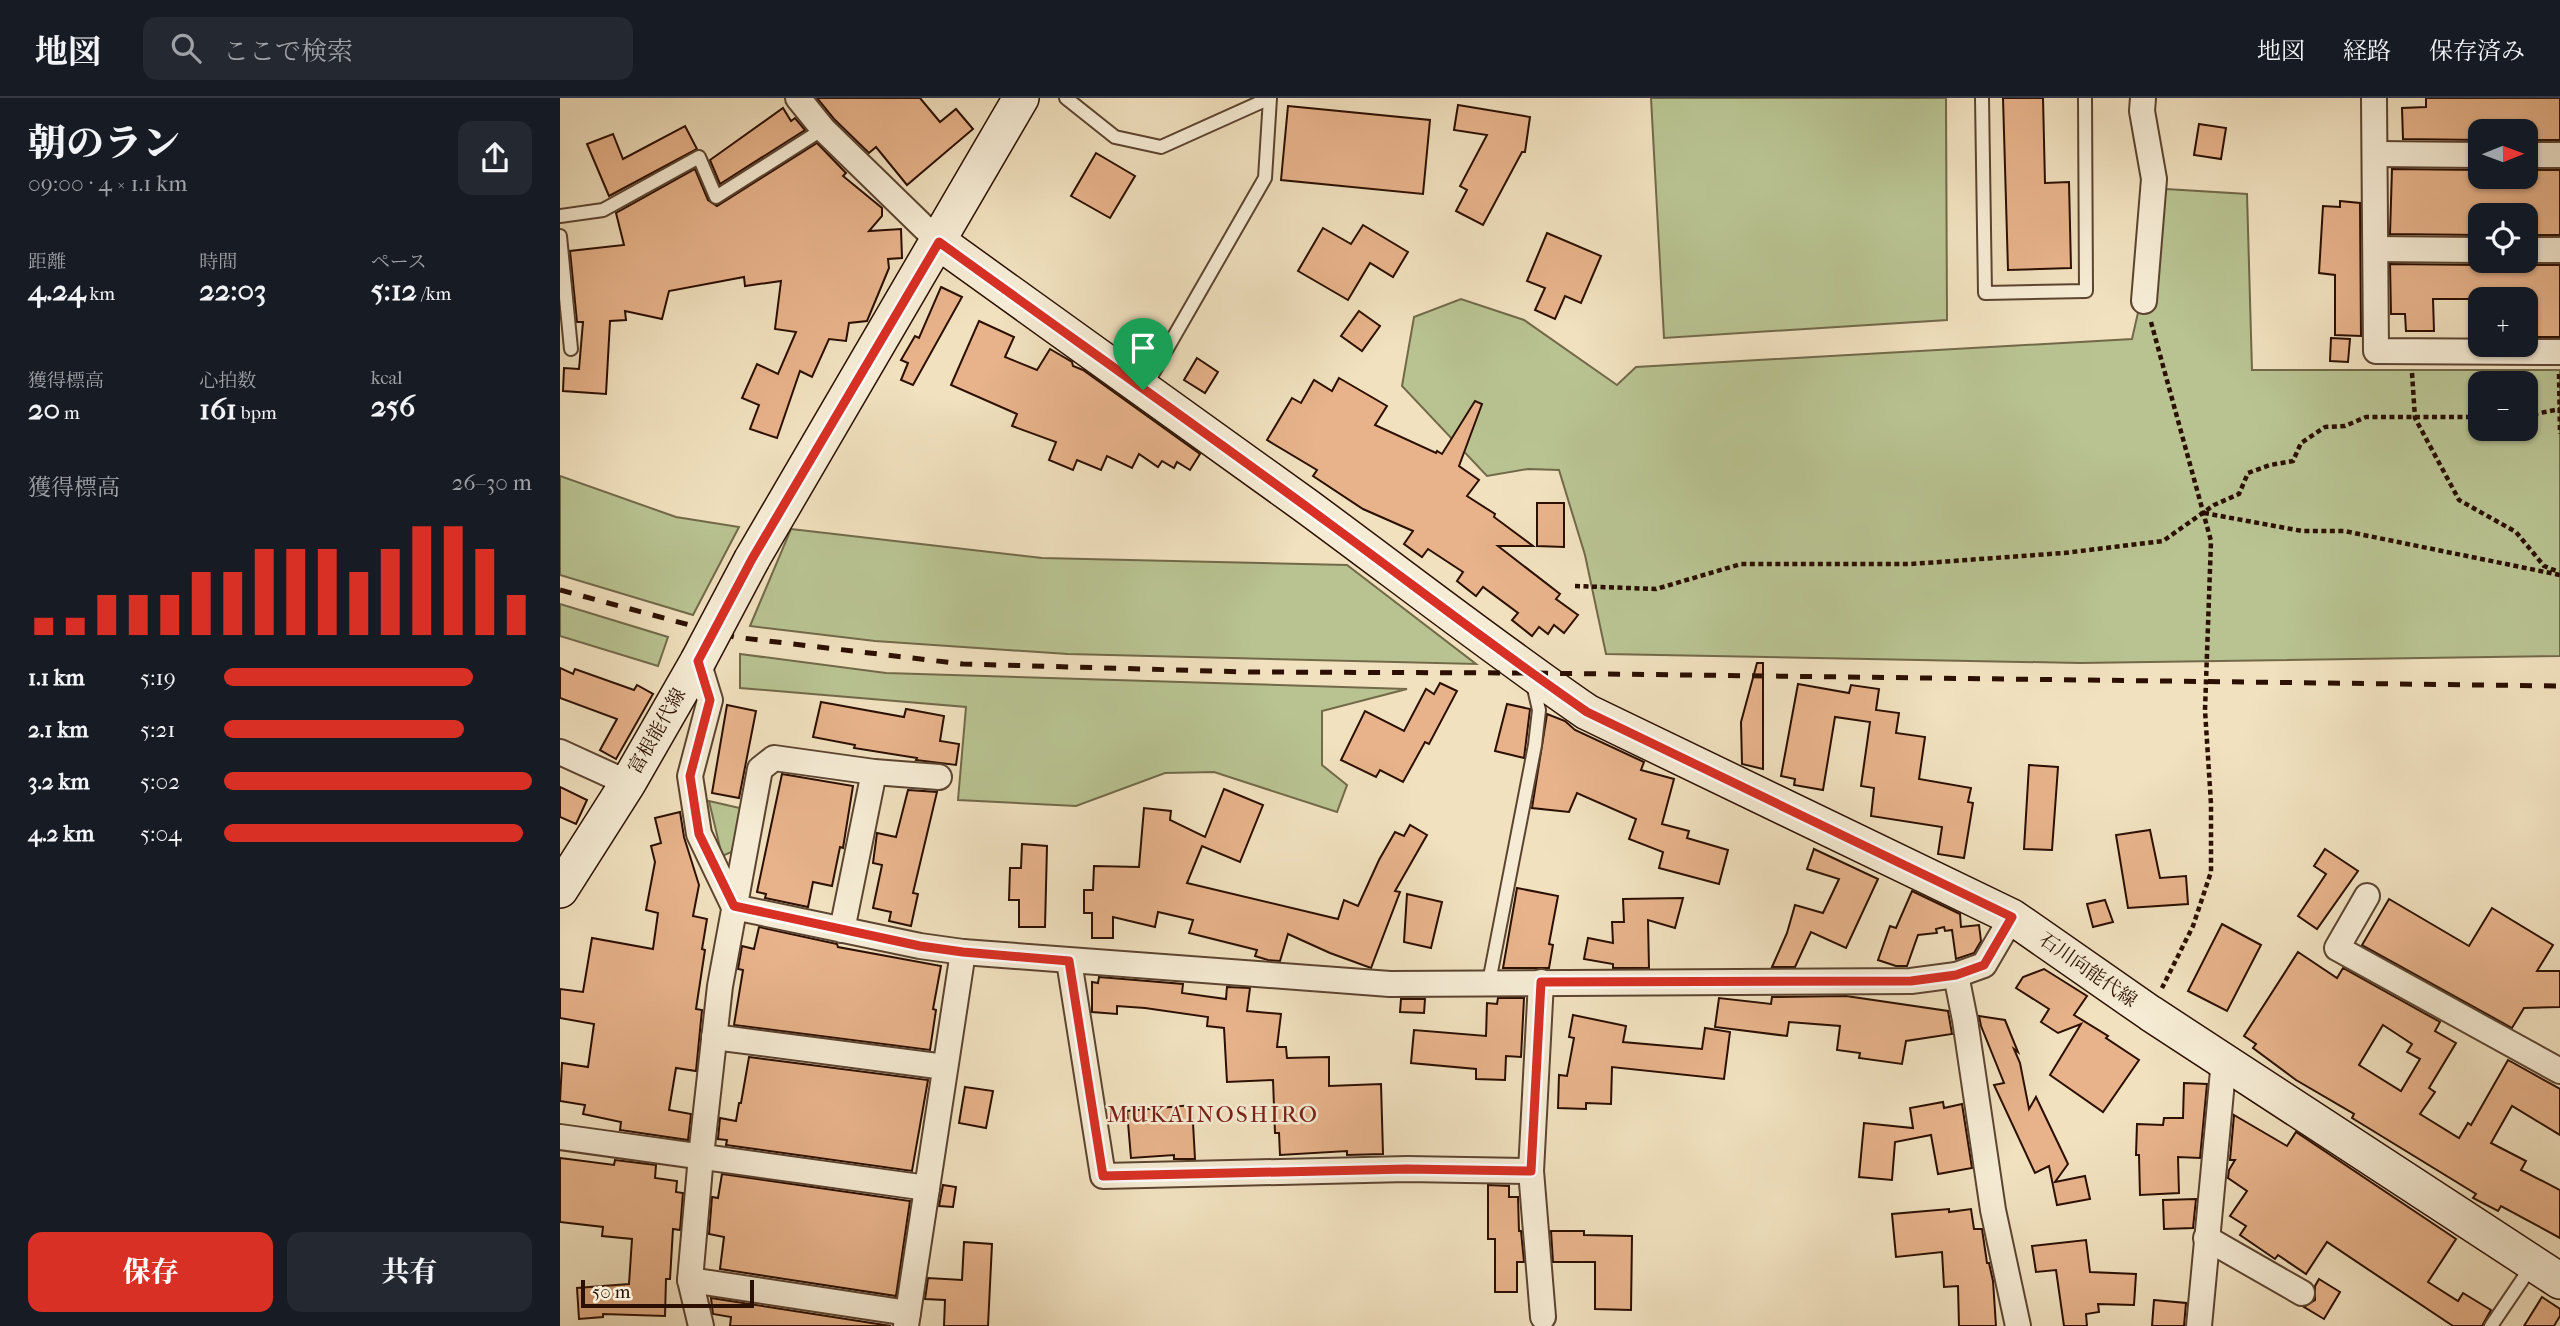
<!DOCTYPE html>
<html lang="ja">
<meta charset="utf-8">
<style>
:root{--surface:#171b24;--page:#242831;--text:#f1f3f6;--muted:#9ea1a6;--line:#363941;--accent:#d93025}
body{margin:0;font-family:"IM FELL French Canon","Noto Serif JP",serif;background:var(--page);color:var(--text);height:100vh;display:flex;flex-direction:column;font-size:26px;white-space:nowrap}
*{box-sizing:border-box;margin:0}
p{font-size:23px;color:var(--muted)}
.icon{flex:none;width:38px;height:38px;fill:none;stroke:currentColor;stroke-width:2;stroke-linecap:round;stroke-linejoin:round}
.map{position:relative;flex:1;overflow:hidden}
.side{display:flex;flex-direction:column;background:var(--surface);width:560px}
.side>*{flex:none}
.needle{width:46px;rotate:89deg}
.fabs{position:absolute;left:1908px;top:21px;display:grid;gap:14px}
.fabs a{display:grid;place-items:center;width:70px;height:70px;border-radius:14px;background:var(--surface);box-shadow:0 2px 5px #0004;font-size:35px}
.scale{position:absolute;left:21px;bottom:18px;width:173px;box-sizing:border-box;padding-left:7px;border:4px solid #2b0f00;border-top:0;font-size:19px;line-height:24px;white-space:nowrap;color:#2b0f00;-webkit-text-stroke:5px #f6ecd5;paint-order:stroke}
.pin{position:absolute;display:grid;place-items:center;width:60px;height:60px;color:#fff;margin:-72px -30px;border-radius:50% 50% 50% 0;rotate:-45deg;box-shadow:0 0 7px #0007}
.pin .icon{rotate:45deg}
.round{display:grid;place-items:center;flex:none;width:74px;height:74px;border-radius:14px;background:var(--page)}
.headline{display:flex;align-items:center;justify-content:space-between;height:119px;padding:0 28px}
h1{font-size:38px;font-weight:800;line-height:52px}
.metrics{display:grid;grid-template-columns:repeat(3,1fr);gap:10px;height:119px;padding:7px 28px}
.metrics div{display:grid;align-content:center}
.metrics b{font-size:30px;font-weight:800}
.metrics small{font-size:19px;font-weight:400}
.metrics p{font-size:19px}
.chart{height:196px;padding:14px 28px}
.chart p{display:flex;justify-content:space-between}
.chart svg{width:100%;height:126px;margin-top:7px;stroke:var(--accent);stroke-width:6}
.action{display:flex;gap:14px;margin-top:auto;padding:14px 28px}
.action a{flex:1;height:80px;border-radius:14px;background:var(--accent);color:#fff;font-size:28px;font-weight:800;line-height:80px;text-align:center}
.action a+a{background:var(--page);color:var(--text)}
ul{padding:0 28px;list-style:none;font-size:23px}
li{display:grid;grid-template-columns:112px 84px 1fr;align-items:center;height:52px}
li i{height:18px;border-radius:9px;background:var(--accent)}
header{display:flex;align-items:center;gap:42px;box-sizing:border-box;height:98px;padding:0 35px;background:var(--surface);border-bottom:2px solid var(--line)}
header strong{font-size:33px}
nav{display:flex;gap:38px;margin-inline-start:auto;font-size:24px}
.search{width:490px;height:63px;background:var(--page);display:flex;align-items:center;gap:18px;box-sizing:border-box;padding:0 24px;border-radius:14px;color:var(--muted);font-size:26px}
main{display:flex;flex:1;min-height:0}
.map>svg:first-child{display:block}
.green{fill:#b9c392;stroke:#726949;stroke-width:2;fill-rule:evenodd}
.building{fill:#e8b38b;stroke:#2b0f00;stroke-width:2;fill-rule:evenodd}
.lines{fill:none;stroke-linecap:round;stroke-linejoin:round}
.lane-casing{stroke:#5c4430;stroke-width:16}
.street-casing{stroke:#5c4430;stroke-width:28}
.secondary-casing{stroke:#2b0f00;stroke-width:38}
.path{stroke:#2b0f00;stroke-width:4.5;stroke-dasharray:5 3.5;stroke-linecap:butt}
.lane{stroke:#f6ecd5;stroke-width:12}
.street{stroke:#f6ecd5;stroke-width:24}
.secondary{stroke:#f6ecd5;stroke-width:35}
.rail{stroke:#2b0f00;stroke-width:5;stroke-dasharray:12 12;stroke-linecap:butt}
.secondary-bridge-casing{stroke:#2b0f00;stroke-width:38;stroke-linecap:butt}
.secondary-bridge{stroke:#f6ecd5;stroke-width:35}
.route-casing{stroke:#fff;stroke-width:14}
.route{stroke:#d93025;stroke-width:9}
.labels{text-anchor:middle;dominant-baseline:central;stroke-width:5;stroke-linejoin:round;paint-order:stroke}
.street-label{font-size:19px;fill:#2b0f00;stroke:#f6ecd5}
.quarter-label{font-size:23px;letter-spacing:2px;fill:#7a1f14;stroke:#f6ecd5}
</style>
<header>
<strong>地図</strong>
<div class="search"><svg class="icon" aria-label="search" viewBox="0 0 24 24"><circle cx="10" cy="10" r="6"/><path d="M15 15l6 6"/></svg>ここで検索</div>
<nav><a>地図</a><a>経路</a><a>保存済み</a></nav>
</header>
<main>
<section class="side">
<div class="headline"><div><h1>朝のラン</h1><p>09:00 · 4 × 1.1 km</p></div><a class="round"><svg class="icon" aria-label="share" viewBox="0 0 24 24"><path d="M12 15V3M7 8l5-5 5 5M5 13v7h14v-7"/></svg></a></div>
<div class="metrics">
<div><p>距離</p><b>4.24<small> km</small></b></div>
<div><p>時間</p><b>22:03</b></div>
<div><p>ペース</p><b>5:12<small> /km</small></b></div>
</div>
<div class="metrics">
<div><p>獲得標高</p><b>20<small> m</small></b></div>
<div><p>心拍数</p><b>161<small> bpm</small></b></div>
<div><p>kcal</p><b>256</b></div>
</div>
<div class="chart"><p><span>獲得標高</span>26–30 m</p>
<svg viewBox="0 0 160 44" preserveAspectRatio="none"><path d="M5 44V38M15 44V38M25 44V30M35 44V30M45 44V30M55 44V22M65 44V22M75 44V14M85 44V14M95 44V14M105 44V22M115 44V14M125 44V6M135 44V6M145 44V14M155 44V30"/></svg>
</div>
<ul>
<li><b>1.1 km</b>5:19<i style="width:81%"></i></li>
<li><b>2.1 km</b>5:21<i style="width:78%"></i></li>
<li><b>3.2 km</b>5:02<i style="width:100%"></i></li>
<li><b>4.2 km</b>5:04<i style="width:97%"></i></li>
</ul>
<div class="action"><a>保存</a><a>共有</a></div>
</section>
<div class="map">
<svg width="2000" height="1228" viewBox="0 0 2000 1228">
<rect width="100%" height="100%" fill="#f1e1bf"/>
<filter id="stains"><feTurbulence type="fractalNoise" baseFrequency=".00286" numOctaves="4"/><feColorMatrix values="0 0 0 0 .2 0 0 0 0 .09 0 0 0 0 .02 0 0 0 .5 -.17"/></filter>
<radialGradient id="worn" r=".72"><stop offset=".6" stop-color="#630" stop-opacity="0"/><stop offset="1" stop-color="#630" stop-opacity=".3"/></radialGradient>
<g class="green">
<path d="M1091,0H1386L1387,222L1104,240Z"/>
<path d="M1606,91L1687,96L1692,272H2000V558L1520,565L1046,556L1025,457L999,372L968,371L927,378L842,288L854,219L901,201L964,222L1057,287L1076,269L1572,241ZM1920,285H1965V331H1920Z"/>
<path d="M0,378L116,419L179,429L133,517L0,477Z"/>
<path d="M231,431L482,460L787,467L916,566L508,556L315,543L190,528Z"/>
<path d="M0,506L108,539L98,568L0,538Z"/>
<path d="M180,556L326,575L847,591L762,613V667L787,687L777,714L654,674L605,675L516,708L398,702L406,609L180,590Z"/>
<path d="M149,703L184,711L176,752L162,758Z"/>
</g>
<g class="building">
<path d="M257,0H360L380,24L396,11L413,31L347,87L316,49L309,55L274,21Z"/>
<path d="M1443,0H1483L1485,85L1509,84L1511,170L1448,172Z"/>
<path d="M1866,0H2000V42H1965V33H1920V42L1843,41L1842,10L1866,9Z"/>
<path d="M898,7L970,19L965,54H962L923,127L896,113L907,92L900,88L927,37L894,32Z"/>
<path d="M728,8L870,22L863,96L721,82Z"/>
<path d="M223,10L231,23L235,20L245,32L160,86L150,62Z"/>
<path d="M1639,26L1666,30L1661,61L1634,57Z"/>
<path d="M125,28L137,51L49,98L27,46L53,36L63,61Z"/>
<path d="M257,45L286,75L283,78L322,110V118L309,133L341,131L342,160L328,161L329,170L307,223L289,225L286,243L269,241L252,279L240,273L217,340L190,331L199,307L182,300L197,266L218,276L236,234L215,231L221,183L185,188L184,179L109,193L102,221L65,213L66,222L50,223L46,296L3,293L4,270L19,271L23,224H17L10,153L64,147L56,115L135,71L148,102L157,108Z"/>
<path d="M536,55L575,78L550,120L511,98Z"/>
<path d="M1832,71L1920,72V79H1965V72H2000V137H1969V117H1920V137L1830,136Z"/>
<path d="M1780,103L1800,105L1801,238L1775,237V177L1759,175L1763,108L1780,109Z"/>
<path d="M803,127L848,154L833,179L810,165L788,202L738,173L763,130L791,146Z"/>
<path d="M987,135L1041,158L1021,205L1005,198L995,221L975,212L985,190L967,183Z"/>
<path d="M1930,163H1956L1965,167H2000V239H1965V201H1873L1874,233H1846L1845,216H1831L1830,166L1920,167Z"/>
<path d="M381,189L402,199L353,287L341,282L348,265L341,262L355,238L359,240Z"/>
<path d="M799,213L820,228L802,253L781,238Z"/>
<path d="M419,223L454,239L445,259L477,272L490,251L512,264L513,268L523,272L640,356L630,372L617,364L614,370L602,363L598,369L579,356L572,370L547,358L541,372L517,362L513,372L489,362L496,344L452,328L457,316L391,287Z"/>
<path d="M1771,240L1790,241L1788,264L1770,263Z"/>
<path d="M637,260L658,274L645,295L624,282Z"/>
<path d="M779,280L827,308L815,327L876,355L877,353L882,356L915,303L922,306L899,368L919,382L907,398L935,416L934,419L973,448H938L1000,496L996,501L1018,517L1004,535L994,527L988,536L979,529L972,538L952,522L958,515L923,489L916,498L897,483L903,474L868,451L862,459L844,446L853,433L803,411L753,378L757,372L707,342L732,300L741,305L754,282L772,293Z"/>
<path d="M977,405H1004V449L977,448Z"/>
<path d="M1197,565H1203V671L1182,666L1181,624Z"/>
<path d="M0,570L13,576L15,571L74,592L77,587L93,596L56,661L40,652L57,621L0,600Z"/>
<path d="M880,585L897,593L869,646L865,644L843,684L820,672L816,679L781,662L805,613L844,633L866,591L874,596Z"/>
<path d="M1238,586L1289,595L1291,587L1319,591L1316,612L1339,615L1336,635L1365,639L1359,681L1411,690L1408,704L1413,705L1404,760L1378,756L1382,729L1311,718L1314,690L1301,688L1310,624L1275,619L1263,692L1234,687L1235,681L1221,678Z"/>
<path d="M261,604L344,619L346,611L384,618L380,643L399,646L396,667L356,662L357,660L294,650L295,647L253,639Z"/>
<path d="M947,606L970,611L964,660L935,653Z"/>
<path d="M167,607L196,613L179,700L152,695Z"/>
<path d="M987,616L1005,623L1015,632L1084,664L1081,672L1114,681L1102,726L1129,733L1127,740L1168,752L1159,786L1099,770L1103,754L1069,741L1076,721L1017,695L1009,714L972,710Z"/>
<path d="M1469,667L1498,669L1492,752L1464,751Z"/>
<path d="M222,676L293,688L283,750L280,749L272,788L253,784L248,809L205,800L206,796L197,794Z"/>
<path d="M0,689L27,702L16,726L0,719Z"/>
<path d="M664,691L703,707L680,764L642,748L627,785L778,821L784,802L798,808L819,762L835,734L844,738L850,727L867,737L835,793L840,794L811,870L770,855L728,836L720,863L708,862L695,858L697,852L629,835L633,822L598,814L595,829L553,819V840H532V815H524V792H533L534,768L579,769L584,710L611,713L610,722L645,739Z"/>
<path d="M348,692L377,694L353,795L358,796L351,828L329,823L331,814L313,810L322,767L313,765L317,735L336,739Z"/>
<path d="M120,714L124,739L139,787L133,818L147,821L142,851L145,852L136,911L142,912L136,973L116,970L109,1012L131,1016L128,1042L60,1032L61,1024L23,1016L25,1007L0,1003L2,965L28,969L34,926L0,920V891L23,894L32,840L93,851L98,815L86,812L95,764L91,748L101,745L95,720Z"/>
<path d="M1590,732L1600,780L1626,778L1628,806L1568,810L1556,737Z"/>
<path d="M462,746L487,748L485,829H459V802H449L450,770H461Z"/>
<path d="M1254,751L1318,781L1286,850L1251,834L1235,869H1212L1227,835L1235,807L1263,815L1279,781L1247,771Z"/>
<path d="M1765,751L1798,773L1757,831L1738,818L1766,776L1754,768Z"/>
<path d="M957,790L998,798L989,846L993,847L989,870H943Z"/>
<path d="M1352,793L1400,816L1401,829L1419,827L1421,843L1414,855L1396,861L1392,832L1385,833L1384,829L1376,831L1377,835L1358,837L1347,868H1336L1318,862L1330,828L1336,830Z"/>
<path d="M847,796L882,804L871,850L844,844Z"/>
<path d="M1123,800L1115,830L1088,822L1089,870H1053V866L1024,861L1028,840L1053,845L1052,824H1064L1063,801Z"/>
<path d="M1829,801L1909,848L1932,810L1993,847L1977,873H2000V909L1964,910L1952,930L1802,847Z"/>
<path d="M1545,802L1553,824L1533,829L1527,806Z"/>
<path d="M1662,826L1701,847L1667,913L1628,893Z"/>
<path d="M199,829L277,846L278,849L381,868L373,911L376,912L370,952L174,927L183,872L178,871L182,848L194,851Z"/>
<path d="M1738,854L1777,880L1783,870L1880,924L1875,933L1896,945L1869,990L1875,994L1860,1016L1899,1040L1908,1025L1911,1027L1948,962L2000,991V1037L1952,1008L1931,1045L1966,1063L1961,1072L2000,1092V1140L1941,1108L1938,1113L1913,1100L1916,1096L1792,1020L1794,1016L1736,982L1693,950L1696,946L1684,938ZM1823,927L1852,946L1847,954L1860,961L1841,993L1799,967Z"/>
<path d="M1484,871L1527,898L1514,917L1548,938L1546,940L1579,962L1543,1014L1490,977L1521,926L1498,935L1481,924L1489,911L1456,890L1463,879Z"/>
<path d="M539,879L623,886L622,895L666,901L667,889L690,890L687,913L721,916L717,949H726L727,960L769,959V988L821,986L823,1056L787,1057V1053L720,1057L719,1035H715L713,982L667,984L664,930L647,928L648,919L585,910L557,908V916L532,914V884L538,885Z"/>
<path d="M1286,898L1388,913L1392,936L1346,943L1342,966L1299,960L1300,955L1277,952L1280,928L1229,924L1227,938L1155,929L1159,900L1211,906L1212,899Z"/>
<path d="M938,900H964L961,959L946,958L945,982L916,981V971L851,965L854,932L926,938L927,905L937,906Z"/>
<path d="M841,901H865L864,915L840,914Z"/>
<path d="M1013,917L1066,928L1063,944L1142,951L1145,930L1170,934L1164,981L1052,969L1051,1006L1026,1005V1011L998,1010L999,977L1007,978L1014,940L1009,939Z"/>
<path d="M1419,918L1445,922L1458,954L1454,951L1460,965L1469,1011L1476,999L1508,1066L1495,1084L1525,1078L1530,1101L1497,1107L1489,1068L1475,1075L1434,987L1444,985L1421,928Z"/>
<path d="M189,959L368,982L352,1073L166,1047L167,1042L158,1041L160,1020L176,1023L179,1005H181Z"/>
<path d="M1624,985L1647,986L1640,1060L1618,1059L1619,1095L1580,1097L1579,1057H1576L1577,1026L1603,1027L1604,1020H1623Z"/>
<path d="M405,989L433,993L426,1030L399,1025Z"/>
<path d="M1383,1004L1384,1010L1402,1006L1412,1070L1378,1076L1371,1037L1335,1044L1332,1082L1299,1079L1304,1025L1353,1030L1350,1010Z"/>
<path d="M632,1007L635,1061H614V1057L571,1060L567,1013Z"/>
<path d="M1674,1017L1727,1048L1736,1034L1896,1141L1868,1184L1898,1203L1903,1195L1931,1212L1922,1228H1893L1767,1144L1746,1176L1718,1157L1715,1161L1680,1137L1686,1128L1670,1118L1687,1093L1668,1080L1669,1072L1675,1062H1670Z"/>
<path d="M0,1060L54,1067L55,1062L96,1067L95,1080L117,1083L116,1094L123,1095L120,1132L113,1131L110,1181H106L105,1218L43,1216V1219L19,1221L17,1190L69,1186L72,1141L42,1138L43,1129L0,1124Z"/>
<path d="M162,1076L350,1103L336,1198L160,1171L164,1139L149,1136L152,1099L158,1100Z"/>
<path d="M383,1087L396,1089L393,1109L379,1108Z"/>
<path d="M928,1087L949,1088V1099H958L959,1133H961L964,1164H957V1194H935V1141H928Z"/>
<path d="M1636,1101L1633,1130L1604,1131L1603,1102Z"/>
<path d="M1389,1111V1114L1411,1111L1414,1131H1422L1427,1165H1429L1433,1183L1436,1228H1399L1398,1188L1384,1189L1382,1154L1336,1159L1332,1116Z"/>
<path d="M991,1133H1024V1137L1072,1138L1071,1212L1035,1211V1164H993Z"/>
<path d="M1526,1142L1530,1174L1576,1176L1574,1207L1538,1206L1539,1214L1526,1216L1527,1228H1504L1496,1172L1476,1174L1472,1148Z"/>
<path d="M404,1144L432,1146L428,1228H384L385,1202L365,1201L368,1180L402,1182Z"/>
<path d="M1759,1181L1780,1194L1764,1221L1744,1209L1755,1202V1188Z"/>
<path d="M1982,1199L2000,1211V1218L1994,1228H1964Z"/>
<path d="M151,1200L331,1228H170L171,1219L153,1216Z"/>
<path d="M1594,1202L1626,1205L1624,1228H1592Z"/>
</g>
<g class="lines">
<defs>
<g id="lane">
<path d="M506,0L555,39L601,49L710,0"/>
<path d="M1422,0L1425,195L1526,193L1525,0"/>
<path d="M0,118L43,112L139,59L156,99L263,31"/>
<path d="M0,138L11,251"/>
<path d="M585,289L705,80L710,0"/>
<path d="M929,884L975,647L979,612L973,586"/>
<path d="M1931,1228L1973,1166"/>
</g>
<g id="street">
<path d="M238,0L263,31L379,144"/>
<path d="M1583,0L1582,13L1594,81L1584,203"/>
<path d="M1814,0L1816,253L2000,254"/>
<path d="M1815,56L1920,57"/>
<path d="M1965,57H2000"/>
<path d="M1816,151L1920,152"/>
<path d="M1965,152H2000"/>
<path d="M138,563L150,602L130,678L139,736L174,809"/>
<path d="M0,654L68,685"/>
<path d="M1807,798L1777,850L2000,973"/>
<path d="M174,809L360,848L403,854L830,886L1351,883L1396,877L1424,867L1452,819"/>
<path d="M282,832L314,674"/>
<path d="M509,863L543,1078L847,1071L971,1073"/>
<path d="M1396,877L1405,922L1433,1112L1458,1228"/>
<path d="M981,884L971,1073L983,1219"/>
<path d="M154,939L385,969"/>
<path d="M0,1039L367,1090"/>
<path d="M1646,1140L1742,1195"/>
<path d="M130,1182L348,1215"/>
<path d="M141,1228L130,1182L141,1058L160,888L200,671L214,660L314,674L379,679"/>
<path d="M346,1228L403,854"/>
<path d="M1639,1228L1664,962"/>
</g>
<g id="secondary">
<path d="M379,144C501,232 624,319 745,407C839,476 931,548 1027,614L1452,819L1590,915L2000,1183"/>
<path d="M192,461L461,0"/>
<path d="M0,792L68,685L138,563"/>
</g>
</defs>
<use href="#lane" class="lane-casing"/>
<use href="#street" class="street-casing"/>
<use href="#secondary" class="secondary-casing"/>
<g class="path">
<path d="M1591,224L1651,443L1645,612L1651,706V774L1633,828L1602,890"/>
<path d="M1852,275L1855,320L1899,402L1956,434L1984,468L1999,474"/>
<path d="M1999,276L2000,336"/>
<path d="M1965,318L2000,311"/>
<path d="M1644,415L1742,433H1784L2000,477"/>
<path d="M1015,488L1096,491L1181,466H1351L1504,455L1603,443L1654,407L1679,396L1688,375L1710,367L1733,363L1741,345L1765,329L1785,328L1806,319H1920"/>
</g>
<use href="#lane" class="lane"/>
<use href="#street" class="street"/>
<use href="#secondary" class="secondary"/>
<path class="rail" d="M0,492L174,539L403,566L689,574L970,575L2000,588"/>
<defs>
<path id="secondary-bridge" d="M138,563L192,461"/>
</defs>
<use href="#secondary-bridge" class="secondary-bridge-casing"/>
<use href="#secondary-bridge" class="secondary-bridge"/>
</g>
<g class="lines">
<defs>
<path id="route" d="M379,144C509,238 641,331 770,426C856,489 940,554 1027,614L1452,819L1424,867L1396,877L1351,883L981,884L971,1073L847,1071L543,1078L509,863L403,854L360,848L174,808L139,736L130,678L150,602L138,563L192,461Z"/>
</defs>
<use href="#route" class="route-casing"/>
<use href="#route" class="route"/>
</g>
<g class="labels">
<g class="street-label">
<text transform="translate(97 633) rotate(-60)">富根能代線</text>
<text transform="translate(1528 872) rotate(35)">石川向能代線</text>
</g>
<g class="quarter-label">
<text x="653" y="1016">MUKAINOSHIRO</text>
</g>
</g>
<rect width="100%" height="100%" filter="url(#stains)"/>
<rect width="100%" height="100%" fill="url(#worn)"/>
</svg>
<div class="fabs">
<a><svg class="needle" viewBox="-14 -14 28 28"><path d="M0-13l5 13h-10z" fill="#e53935"/><path d="M0 13l5-13h-10z" fill="#9ea1a6"/></svg></a>
<a><svg class="icon" aria-label="locate" viewBox="0 0 24 24"><circle cx="12" cy="12" r="6"/><path d="M12 2v4M12 18v4M2 12h4M18 12h4"/></svg></a>
<a>+</a>
<a>−</a>
</div>
<div class="scale">50 m</div>
<div class="pin" style="left:583px;top:292px;background:#1e9e55"><svg class="icon" aria-label="arrive" viewBox="0 0 24 24"><path d="M6 21V4h12l-3 4 3 4H6"/></svg></div>
</div>
</main>
